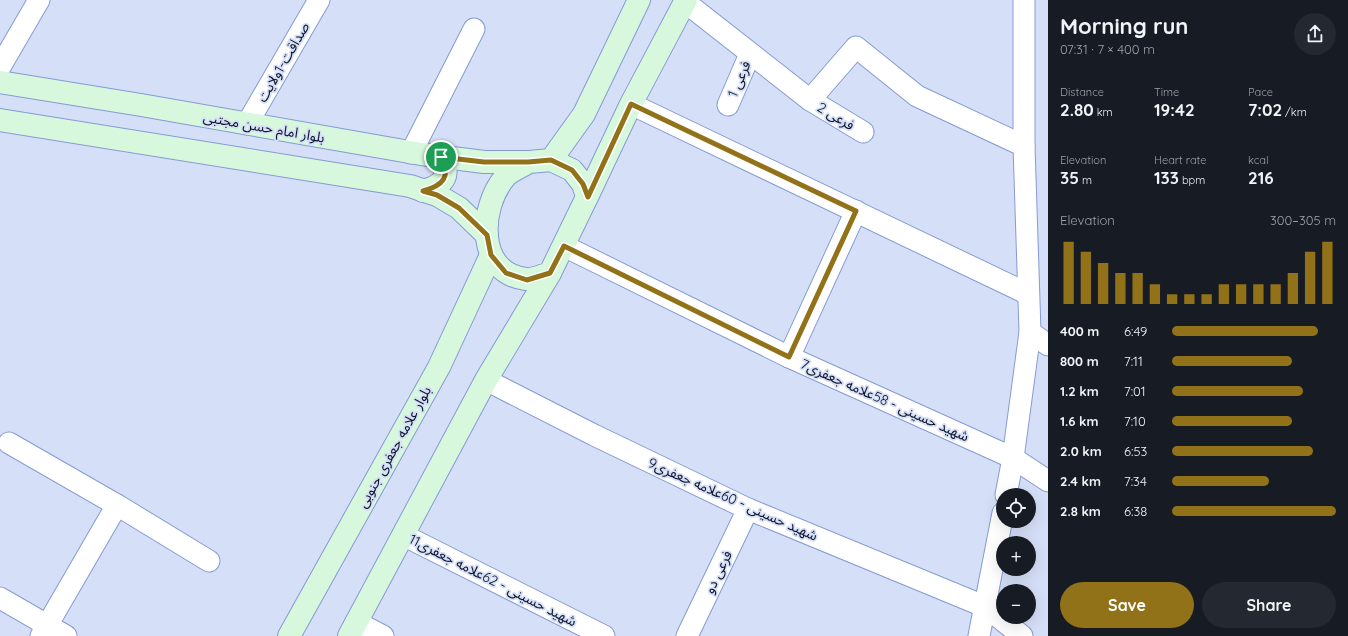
<!DOCTYPE html>
<meta charset="utf-8">
<style>
:root{--surface:#171b24;--page:#242831;--text:#f1f3f6;--muted:#9ea1a6;--accent:#917218}
body{margin:0;font-family:Quicksand,"Noto Sans Arabic",sans-serif;background:var(--page);color:var(--text);height:100vh;display:flex;flex-direction:column;font-size:15px;white-space:nowrap}
*{box-sizing:border-box;margin:0}
p{font-size:13px;color:var(--muted)}
.icon{flex:none;width:22px;height:22px;fill:none;stroke:currentColor;stroke-width:2;stroke-linecap:round;stroke-linejoin:round}
.map{position:relative;flex:1;overflow:hidden}
.side{display:flex;flex-direction:column;background:var(--surface);width:300px}
.side>*{flex:none}
.controls{position:absolute;left:996px;top:488px;display:grid;gap:8px}
.controls a{display:grid;place-items:center;width:40px;height:40px;border-radius:50%;background:var(--surface);box-shadow:0 4px 16px #0002;font-size:20px}
.pin{position:absolute;display:grid;place-items:center;width:34px;height:34px;color:#fff;margin:-17px;border:2px solid #fff;border-radius:50%;box-shadow:0 1px 4px #0007}
.round{display:grid;place-items:center;flex:none;width:42px;height:42px;border-radius:21px;background:var(--page)}
.head{display:flex;align-items:center;justify-content:space-between;height:68px;padding:0 12px}
h1{font-size:22px;font-weight:700;line-height:30px}
.figures{display:grid;grid-template-columns:repeat(3,1fr);gap:6px;height:68px;padding:4px 12px}
.figures div{display:grid;align-content:center}
.figures b{font-size:17px;font-weight:700}
.figures small{font-size:11px;font-weight:400}
.figures p{font-size:11px}
.chart{height:112px;padding:8px 12px}
.chart p{display:flex;justify-content:space-between}
.chart svg{width:100%;height:72px;margin-top:4px;stroke:var(--accent);stroke-width:6}
.primary-button{display:flex;gap:8px;margin-top:auto;padding:8px 12px}
.primary-button a{flex:1;height:46px;border-radius:24px;background:var(--accent);color:#fff;font-size:16px;font-weight:700;line-height:46px;text-align:center}
.primary-button a+a{background:var(--page);color:var(--text)}
ul{padding:0 12px;list-style:none;font-size:13px}
li{display:grid;grid-template-columns:64px 48px 1fr;align-items:center;height:30px}
li i{height:10px;border-radius:5px;background:var(--accent)}
main{display:flex;flex:1;min-height:0}
.map>svg:first-child{display:block}
.lines{fill:none;stroke-linecap:round;stroke-linejoin:round}
.minor-casing{stroke:#859bd3;stroke-width:23}
.secondary-casing{stroke:#859bd3;stroke-width:24}
.minor{stroke:#fff;stroke-width:21}
.secondary{stroke:#d7f8dc;stroke-width:22}
.route-casing{stroke:#fff;stroke-width:8}
.route{stroke:#917218;stroke-width:5}
.labels{text-anchor:middle;dominant-baseline:central;stroke-width:3.5;stroke-linejoin:round;paint-order:stroke}
.street-label{font-size:14px;fill:#0d1429;stroke:#d5dff7}
</style>
<main>
<div class="map">
<svg width="1048" height="636" viewBox="0 0 1048 636">
<rect width="100%" height="100%" fill="#d5dff7"/>
<g class="lines">
<defs>
<g id="minor">
<path d="M685,2L810,100L856,47L917,96L1024,146"/>
<path d="M0,67L39,0"/>
<path d="M810,100L863,132"/>
<path d="M631,104L1028,294"/>
<path d="M728,105L750,54"/>
<path d="M247,124L319,0"/>
<path d="M411,153L474,29"/>
<path d="M564,246L789,357L1013,458L1048,481"/>
<path d="M1030,332L1048,345"/>
<path d="M789,357L856,211"/>
<path d="M486,380L594,435L748,509L986,607L1022,636"/>
<path d="M9,443L117,505L209,561"/>
<path d="M1006,495L1013,458L1030,332L1024,146V0"/>
<path d="M403,535L604,636"/>
<path d="M0,598L66,636"/>
<path d="M356,622L383,636"/>
<path d="M41,636L117,505"/>
<path d="M687,636L748,509"/>
<path d="M979,636L1003,513"/>
</g>
<g id="secondary">
<path d="M0,82L141,105L421,154L484,162H529L551,160L572,170L583,184L587,197L550,273C543,275 533,280 526,279C476,273 479,208 505,177C510,171 521,167 529,162"/>
<path d="M0,120L410,186L437,195L459,208L487,235"/>
<path d="M551,160L584,114L639,0"/>
<path d="M423,191C442,186 452,177 441,157"/>
<path d="M587,197L631,104L686,0"/>
<path d="M289,636L439,367L491,255"/>
<path d="M349,636L486,380L550,273"/>
</g>
</defs>
<use href="#minor" class="minor-casing"/>
<use href="#secondary" class="secondary-casing"/>
<use href="#minor" class="minor"/>
<use href="#secondary" class="secondary"/>
</g>
<g class="lines">
<defs>
<path id="route" d="M631,104L856,211L789,357L564,246L550,273L527,280L506,273L491,255L487,235L459,208L437,195L423,191C442,186 452,177 441,157L484,162H528L551,160L572,170L583,184L588,197Z"/>
</defs>
<use href="#route" class="route-casing"/>
<use href="#route" class="route"/>
</g>
<g class="labels">
<g class="street-label">
<text transform="translate(283 62) rotate(-60)">صداقت-1ولایت</text>
<text transform="translate(739 79) rotate(-67)">فرعی 1</text>
<text transform="translate(836 116) rotate(31)">فرعی 2</text>
<text transform="translate(264 127) rotate(10)">بلوار امام حسن مجتبی</text>
<text transform="translate(885 400) rotate(24)">7شهید حسینی - 58علامه جعفری</text>
<text transform="translate(394 447) rotate(-61)">بلوار علامه جعفری جنوبی</text>
<text transform="translate(733 499) rotate(24)">9شهید حسینی - 60علامه جعفری</text>
<text transform="translate(718 572) rotate(-64)">فرعی دو</text>
<text transform="translate(493 580) rotate(27)">11شهید حسینی - 62علامه جعفری</text>
</g>
</g>
</svg>
<div class="controls">
<a><svg class="icon" aria-label="locate" viewBox="0 0 24 24"><circle cx="12" cy="12" r="6"/><path d="M12 2v4M12 18v4M2 12h4M18 12h4"/></svg></a>
<a>+</a>
<a>−</a>
</div>
<div class="pin" style="left:441px;top:157px;background:#1e9e55"><svg class="icon" aria-label="arrive" viewBox="0 0 24 24"><path d="M6 21V4h12l-3 4 3 4H6"/></svg></div>
</div>
<section class="side">
<div class="head"><div><h1>Morning run</h1><p>07:31 · 7 × 400 m</p></div><a class="round"><svg class="icon" aria-label="share" viewBox="0 0 24 24"><path d="M12 15V3M7 8l5-5 5 5M5 13v7h14v-7"/></svg></a></div>
<div class="figures">
<div><p>Distance</p><b>2.80<small> km</small></b></div>
<div><p>Time</p><b>19:42</b></div>
<div><p>Pace</p><b>7:02<small> /km</small></b></div>
</div>
<div class="figures">
<div><p>Elevation</p><b>35<small> m</small></b></div>
<div><p>Heart rate</p><b>133<small> bpm</small></b></div>
<div><p>kcal</p><b>216</b></div>
</div>
<div class="chart"><p><span>Elevation</span>300–305 m</p>
<svg viewBox="0 0 160 44" preserveAspectRatio="none"><path d="M5 44V6M15 44V12M25 44V19M35 44V25M45 44V25M55 44V32M65 44V38M75 44V38M85 44V38M95 44V32M105 44V32M115 44V32M125 44V32M135 44V25M145 44V12M155 44V6"/></svg>
</div>
<ul>
<li><b>400 m</b>6:49<i style="width:89%"></i></li>
<li><b>800 m</b>7:11<i style="width:73%"></i></li>
<li><b>1.2 km</b>7:01<i style="width:80%"></i></li>
<li><b>1.6 km</b>7:10<i style="width:73%"></i></li>
<li><b>2.0 km</b>6:53<i style="width:86%"></i></li>
<li><b>2.4 km</b>7:34<i style="width:59%"></i></li>
<li><b>2.8 km</b>6:38<i style="width:100%"></i></li>
</ul>
<div class="primary-button"><a>Save</a><a>Share</a></div>
</section>
</main>
